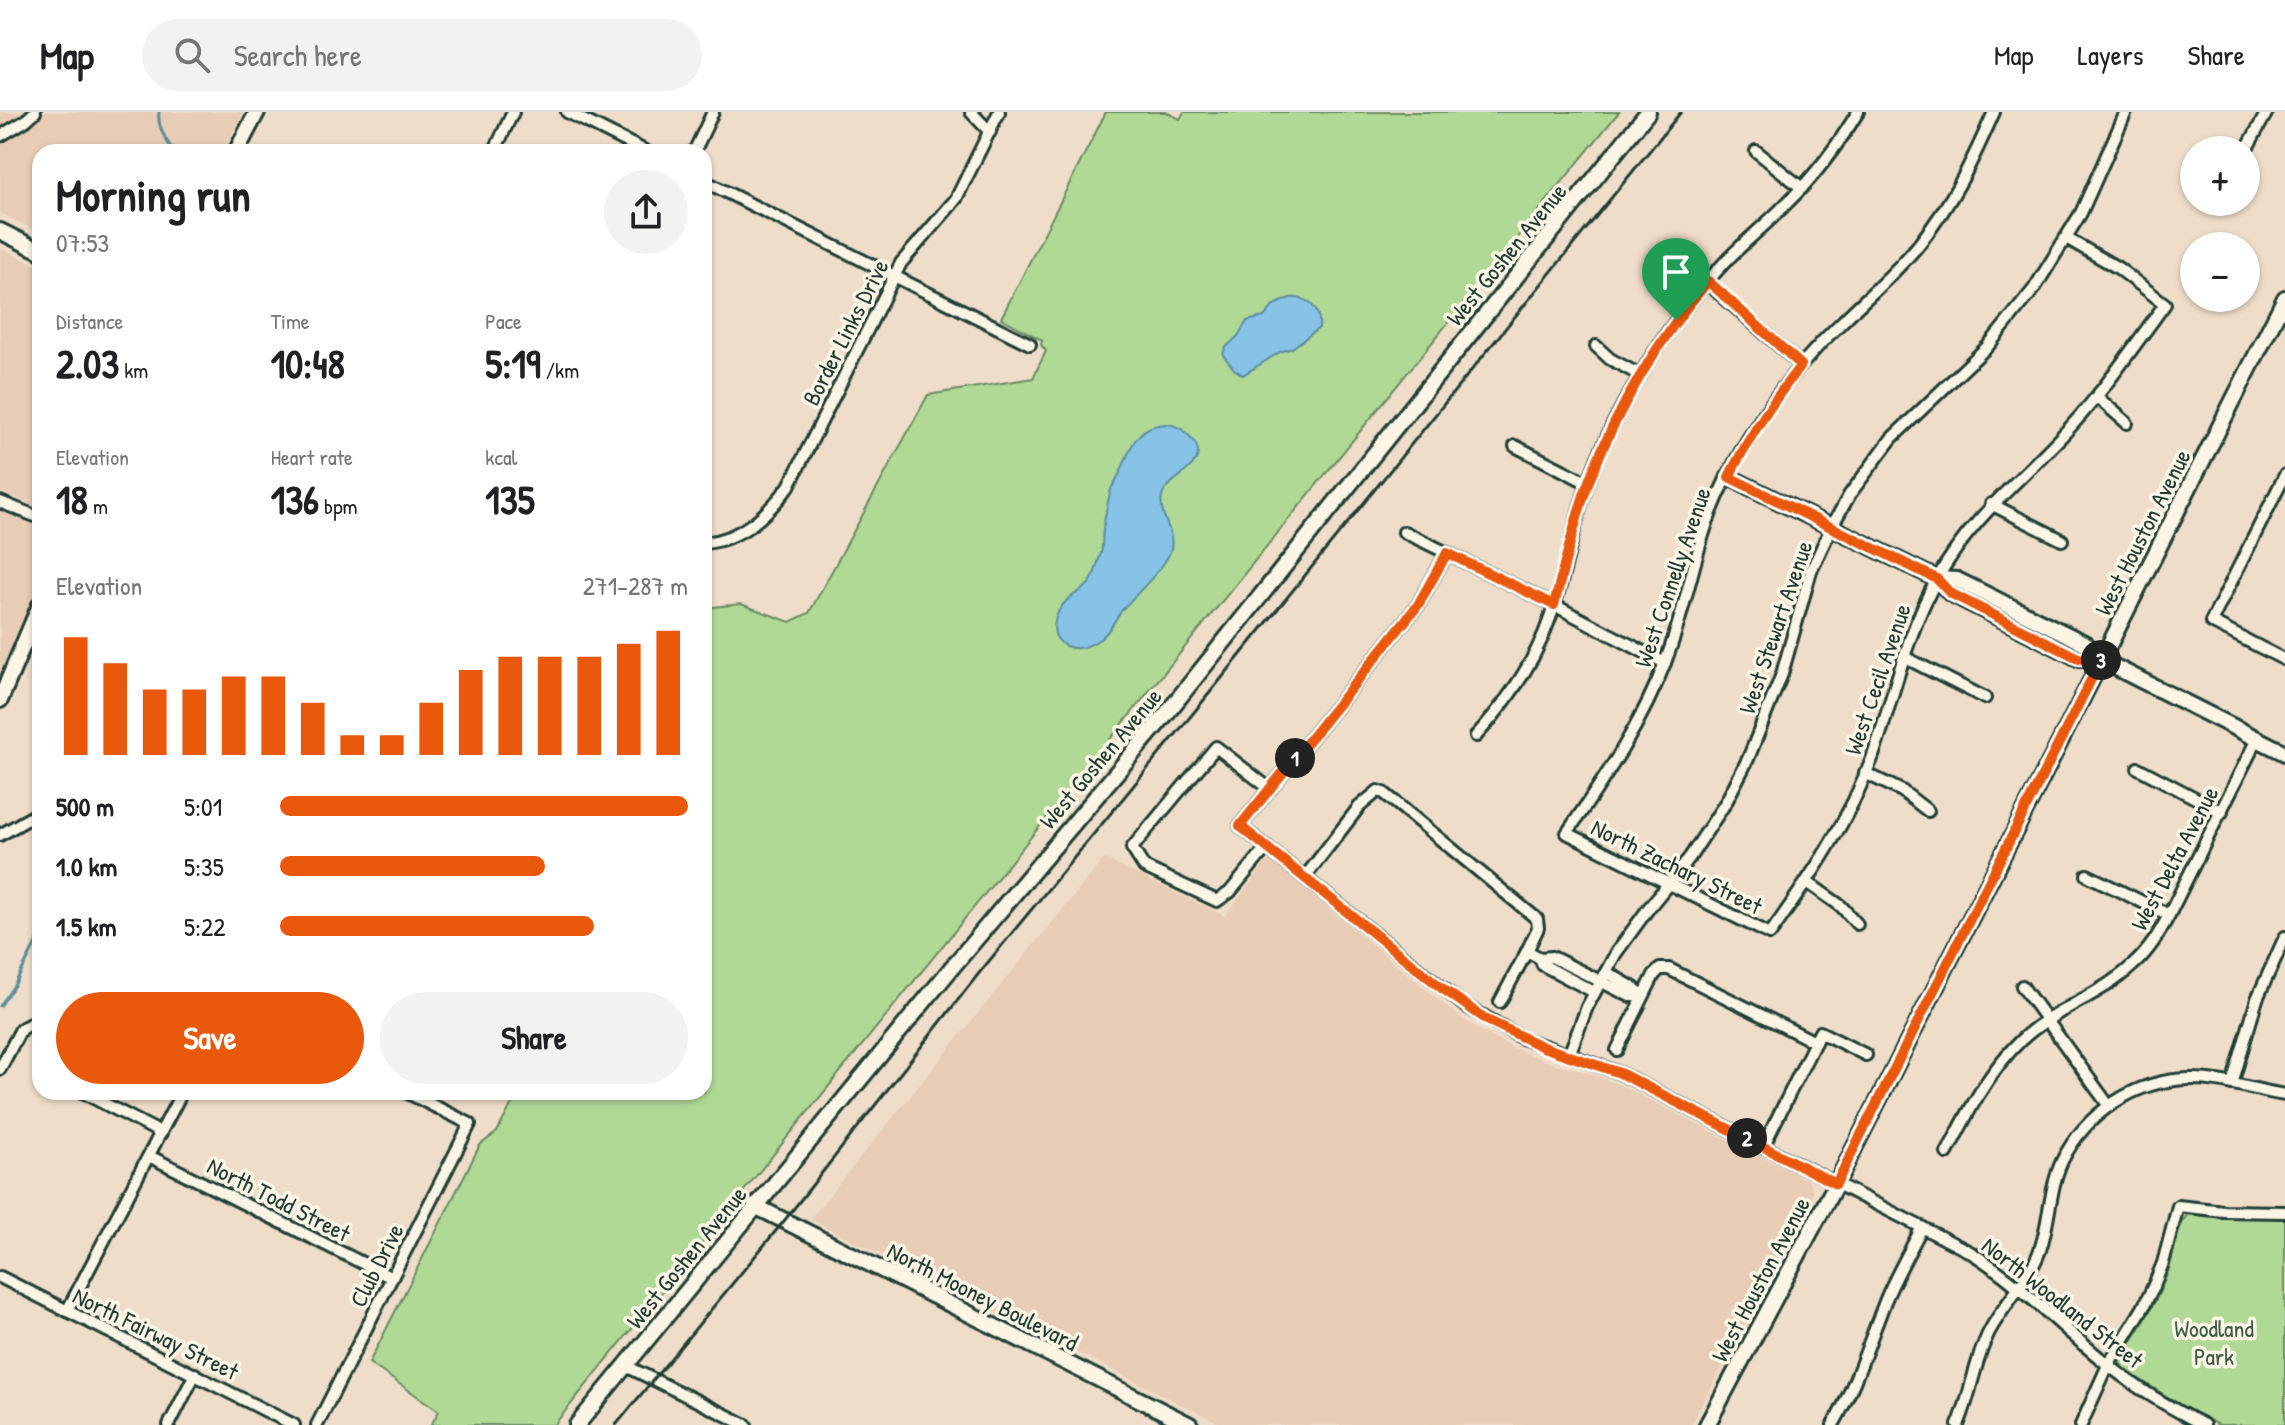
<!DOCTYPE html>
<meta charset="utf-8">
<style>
:root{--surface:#fff;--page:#f2f2f2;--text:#202124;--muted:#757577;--line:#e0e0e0;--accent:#ea580c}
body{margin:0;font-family:"Patrick Hand",sans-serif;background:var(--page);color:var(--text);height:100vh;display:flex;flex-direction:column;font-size:30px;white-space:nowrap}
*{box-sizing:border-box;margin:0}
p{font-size:26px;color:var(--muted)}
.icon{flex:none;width:44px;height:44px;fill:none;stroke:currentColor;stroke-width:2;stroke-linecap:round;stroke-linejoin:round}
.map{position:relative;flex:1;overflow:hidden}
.panel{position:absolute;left:32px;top:32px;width:680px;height:956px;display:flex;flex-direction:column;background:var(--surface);border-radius:24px;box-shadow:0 2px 6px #0004}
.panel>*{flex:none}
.buttons{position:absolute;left:2180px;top:24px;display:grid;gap:16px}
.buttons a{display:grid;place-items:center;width:80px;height:80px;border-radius:50%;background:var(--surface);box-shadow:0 2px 6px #0004;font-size:40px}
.pin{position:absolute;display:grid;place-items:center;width:68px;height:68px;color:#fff;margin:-82px -34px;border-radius:50% 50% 50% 0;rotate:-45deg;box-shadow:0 0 8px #0007}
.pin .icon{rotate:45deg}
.km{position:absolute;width:40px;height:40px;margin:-20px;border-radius:50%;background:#222;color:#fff;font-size:22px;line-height:40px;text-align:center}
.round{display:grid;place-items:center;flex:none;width:84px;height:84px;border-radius:42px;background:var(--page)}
.head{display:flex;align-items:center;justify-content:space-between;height:136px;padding:0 24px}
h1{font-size:44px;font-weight:800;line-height:60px}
.figures{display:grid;grid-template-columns:repeat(3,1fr);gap:12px;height:136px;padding:8px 24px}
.figures div{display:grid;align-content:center}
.figures b{font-size:40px;font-weight:800}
.figures small{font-size:22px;font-weight:400}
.figures p{font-size:22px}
.chart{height:224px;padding:16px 24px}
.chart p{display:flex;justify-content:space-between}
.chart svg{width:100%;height:144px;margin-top:8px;stroke:var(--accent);stroke-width:6}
.cta{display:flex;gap:16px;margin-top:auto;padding:16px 24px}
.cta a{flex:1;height:92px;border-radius:48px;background:var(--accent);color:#fff;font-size:32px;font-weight:800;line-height:92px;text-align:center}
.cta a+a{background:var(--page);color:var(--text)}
ul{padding:0 24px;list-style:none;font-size:26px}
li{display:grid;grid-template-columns:128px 96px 1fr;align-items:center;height:60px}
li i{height:20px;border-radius:10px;background:var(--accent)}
header{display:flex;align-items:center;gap:48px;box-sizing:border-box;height:112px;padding:0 40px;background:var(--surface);border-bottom:2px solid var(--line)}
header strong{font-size:38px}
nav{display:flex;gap:44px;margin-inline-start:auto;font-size:28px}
.search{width:560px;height:72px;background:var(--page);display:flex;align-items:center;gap:20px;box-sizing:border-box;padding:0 28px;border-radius:44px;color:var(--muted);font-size:30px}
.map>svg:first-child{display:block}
.built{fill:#e8ccb5}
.green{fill:#b0d995;stroke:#688b64;stroke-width:2}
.water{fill:#87c3e6;stroke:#5d8d9f;stroke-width:2}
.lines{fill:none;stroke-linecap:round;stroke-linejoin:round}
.stream{stroke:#5d8d9f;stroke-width:3}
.street-casing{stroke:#1f3d34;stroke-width:16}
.secondary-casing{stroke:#1f3d34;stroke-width:20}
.street{stroke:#fcf5e5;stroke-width:10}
.secondary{stroke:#fcf5e5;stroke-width:14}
.rail{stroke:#1f3d34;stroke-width:3}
.route-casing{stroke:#fff;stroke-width:16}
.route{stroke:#ea580c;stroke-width:10}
.labels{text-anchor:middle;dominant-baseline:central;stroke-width:7;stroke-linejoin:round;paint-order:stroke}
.street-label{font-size:24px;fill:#1f3d34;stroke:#fcf5e5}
.park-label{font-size:24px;fill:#3c5c47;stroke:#fcf5e5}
</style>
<header>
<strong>Map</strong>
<div class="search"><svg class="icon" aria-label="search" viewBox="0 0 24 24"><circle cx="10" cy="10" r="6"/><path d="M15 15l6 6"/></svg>Search here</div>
<nav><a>Map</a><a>Layers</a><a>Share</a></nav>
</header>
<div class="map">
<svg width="2285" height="1313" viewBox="0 0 2285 1313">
<rect width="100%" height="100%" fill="#f0ddc9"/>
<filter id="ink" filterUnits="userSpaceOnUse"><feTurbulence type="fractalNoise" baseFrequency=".0125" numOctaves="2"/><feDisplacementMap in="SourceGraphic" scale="16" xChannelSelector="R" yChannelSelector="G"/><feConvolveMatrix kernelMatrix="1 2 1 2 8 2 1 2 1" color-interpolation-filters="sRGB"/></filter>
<g filter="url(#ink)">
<g class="built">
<path d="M0,0H244L222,40H40V121L0,101Z"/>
<path d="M0,136L40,155V396L0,379Z"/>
<path d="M0,399L40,416V471L0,565Z"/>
<path d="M1104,747L1225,804L1269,747L1458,904L1483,920L1513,936L1551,951L1587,960L1618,972L1808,1068L1814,1081L1691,1313H1223L810,1107Z"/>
</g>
<g class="green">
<path d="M1106,0H1166L1180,7L1184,0H1619L554,1313H431L439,1299L369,1251L480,1033L497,1020L518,980H704V496L741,492L790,510L809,501L928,283L1033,266L1046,239L1041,233L1042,228L1001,206Z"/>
<path d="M2188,1102L2231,1106H2285V1313H2218L2184,1295L2123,1257L2119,1248C2139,1220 2156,1192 2168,1160C2174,1144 2177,1113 2188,1102Z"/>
</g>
<g class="water">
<path d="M1290,186C1308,184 1321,197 1319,216L1292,236L1280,240L1243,263L1234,257L1223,243L1225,236L1238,224L1247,209L1264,205L1274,193Z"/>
<path d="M1168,312C1179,314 1185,319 1193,328C1213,354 1167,364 1162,385C1158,403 1175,418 1171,437C1167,454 1134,484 1122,498C1114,508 1111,519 1100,527C1090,534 1077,539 1066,534C1046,524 1055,500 1067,488C1074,481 1086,478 1091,469C1095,463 1098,448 1101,441C1103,434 1102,424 1103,417C1105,405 1108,385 1112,375C1115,370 1118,365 1121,359C1131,335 1136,312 1168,312Z"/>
</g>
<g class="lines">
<g class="stream">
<path d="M159,0C157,15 166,28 174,40"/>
<path d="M0,894L15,872L40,824"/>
</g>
<defs>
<g id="street">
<path d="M567,0L647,40"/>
<path d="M971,0L990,20"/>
<path d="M1994,0C1972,50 1954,88 1920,131C1897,160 1869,183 1843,209C1806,244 1774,284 1748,327C1733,352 1716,386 1706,414C1691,458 1683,505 1666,548C1642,612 1605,666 1567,721L1770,822C1810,766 1849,709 1873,644C1894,584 1906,522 1937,467C1971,407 2014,374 2060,326C2100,285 2131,238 2165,192L2118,156L2066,126"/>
<path d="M0,24L25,9L35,0"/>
<path d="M2246,38L2267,0"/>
<path d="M1756,39L1802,76"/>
<path d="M494,40L513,0"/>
<path d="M694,40L713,0"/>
<path d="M704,69L1030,232"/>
<path d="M1671,139L1801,253"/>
<path d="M1596,234L1610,247L1640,263"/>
<path d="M2097,285L2127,311"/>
<path d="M1515,334L1588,371"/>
<path d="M2285,363L2211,510L2285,548"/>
<path d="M0,390L40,406"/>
<path d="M1991,392L2062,428"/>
<path d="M1404,420L1554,493L1665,551"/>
<path d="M704,431C741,428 768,402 789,374L901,151L956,87L999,0"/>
<path d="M1447,441L1418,493L1240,714L1464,893L1522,926L1620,961L1970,1140C2027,1175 2070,1226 2124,1265C2149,1284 2176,1299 2204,1313"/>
<path d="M1904,545L1985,586"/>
<path d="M1476,624C1507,590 1535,550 1550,506C1566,462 1572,415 1588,371C1602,333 1620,296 1641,262C1665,221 1693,184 1725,150C1745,129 1767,112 1787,91C1815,64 1838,33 1858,0"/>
<path d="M2138,656L2222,700"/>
<path d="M1865,661L1902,679L1928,699"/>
<path d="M0,723L40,700"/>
<path d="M1267,735L1230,780L1217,789L1144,755L1132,736L1216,635L1270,677"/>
<path d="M2087,763L2169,803"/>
<path d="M1305,765L1359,695L1378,679L1384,681L1537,807L1538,816L1527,839"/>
<path d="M1807,770L1841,794L1857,812"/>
<path d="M1540,846L1552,845L1630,884H1643L1634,876L1606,860"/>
<path d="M2022,874L2109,994"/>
<path d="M1500,890L1527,839L1540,846L1543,853L1594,880"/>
<path d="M1617,938L1654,863L1660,857H1669L1815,930"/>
<path d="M1569,943L1587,895L1616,841L1648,797L1690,745L1726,690L1748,647L1782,562L1811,459L1832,414L1850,382L1892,326L1988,234L2034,177L2081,101L2126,0"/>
<path d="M0,957L21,917L30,912L40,914"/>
<path d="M2232,972L2257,887L2285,825"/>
<path d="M82,980L161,1021"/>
<path d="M1763,1035L1820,920L1866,943"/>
<path d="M1947,1041C1968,1000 1988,960 2021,928C2054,897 2100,884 2133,853C2149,839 2159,822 2169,803L2257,627"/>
<path d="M149,1044L392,1166"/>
<path d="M0,1165L294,1313"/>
<path d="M67,1199L182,980"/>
<path d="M626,1254L746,1313"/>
<path d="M169,1313L195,1262"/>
<path d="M317,1313L470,1012L406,980"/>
<path d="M1833,1313C1856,1273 1869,1230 1886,1187C1896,1163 1910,1139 1922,1115"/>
<path d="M1958,1313C1971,1283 1974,1250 1989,1220C2004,1191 2029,1169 2040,1138C2050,1109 2049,1077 2062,1049C2086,1001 2135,968 2189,967C2221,966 2253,978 2285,983"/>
<path d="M2081,1313L2108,1253L2143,1196L2154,1173L2163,1151L2178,1094L2224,1099L2285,1100"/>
</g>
<g id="secondary">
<path d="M236,40L257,0"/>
<path d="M0,119L40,139"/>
<path d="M1729,365L1937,467L1950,481L2078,546L2101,548L2285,641"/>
<path d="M1937,467L1957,468L2086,532L2101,548"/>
<path d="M0,588L40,493"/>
<path d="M755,1094L1190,1313"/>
<path d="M577,1313L954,853L1166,602L1648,0"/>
<path d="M1707,1313L1836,1072L2285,186"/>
</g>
</defs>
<use href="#street" class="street-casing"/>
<use href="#secondary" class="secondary-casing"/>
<use href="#street" class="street"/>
<use href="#secondary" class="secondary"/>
<path class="rail" d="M616,1313L784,1109L980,860L1195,599L1681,0"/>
</g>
</g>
<g class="lines" filter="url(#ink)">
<defs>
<path id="route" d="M1708,169L1801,253C1773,289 1749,324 1729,365L1937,467L1950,481L2078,546L2101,548L1836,1072L1620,961L1543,935L1487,908L1443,877L1240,714L1418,493L1447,441L1554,493C1565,452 1574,409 1589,369C1618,295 1657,229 1708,169Z"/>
</defs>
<use href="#route" class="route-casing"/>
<use href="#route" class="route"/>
</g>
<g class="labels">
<g class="street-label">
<text transform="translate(1506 142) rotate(-51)">West Goshen Avenue</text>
<text transform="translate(845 220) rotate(-63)">Border Links Drive</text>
<text transform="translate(2142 420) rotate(-63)">West Houston Avenue</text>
<text transform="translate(1672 465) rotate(-71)">West Connelly Avenue</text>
<text transform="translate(1775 515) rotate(-71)">West Stewart Avenue</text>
<text transform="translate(1877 567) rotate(-71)">West Cecil Avenue</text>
<text transform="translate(1100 646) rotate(-50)">West Goshen Avenue</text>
<text transform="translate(2174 746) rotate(-62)">West Delta Avenue</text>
<text transform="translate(1677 754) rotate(26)">North Zachary Street</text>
<text transform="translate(279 1087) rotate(27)">North Todd Street</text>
<text transform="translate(686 1145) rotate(-51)">West Goshen Avenue</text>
<text transform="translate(376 1153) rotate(-63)">Club Drive</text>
<text transform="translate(1760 1167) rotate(-62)">West Houston Avenue</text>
<text transform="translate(983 1184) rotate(27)">North Mooney Boulevard</text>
<text transform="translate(2063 1190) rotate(38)">North Woodland Street</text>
<text transform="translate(156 1221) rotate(26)">North Fairway Street</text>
</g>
<g class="park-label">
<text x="2214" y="1216">Woodland<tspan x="2214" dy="28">Park</tspan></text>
</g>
</g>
</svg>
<div class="buttons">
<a>+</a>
<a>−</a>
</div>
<div class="pin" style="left:1676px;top:208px;background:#1e9e55"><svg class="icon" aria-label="arrive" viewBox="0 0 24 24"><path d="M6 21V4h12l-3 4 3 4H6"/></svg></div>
<b class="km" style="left:1295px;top:646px">1</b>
<b class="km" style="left:1747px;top:1026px">2</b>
<b class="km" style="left:2101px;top:548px">3</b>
<section class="panel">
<div class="head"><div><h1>Morning run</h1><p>07:53</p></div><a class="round"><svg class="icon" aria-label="share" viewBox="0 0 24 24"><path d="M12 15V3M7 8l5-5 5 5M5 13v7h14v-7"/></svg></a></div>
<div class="figures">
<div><p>Distance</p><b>2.03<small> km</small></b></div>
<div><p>Time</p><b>10:48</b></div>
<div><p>Pace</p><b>5:19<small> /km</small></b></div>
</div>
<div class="figures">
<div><p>Elevation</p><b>18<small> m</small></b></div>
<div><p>Heart rate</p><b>136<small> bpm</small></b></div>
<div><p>kcal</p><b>135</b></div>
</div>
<div class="chart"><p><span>Elevation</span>271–287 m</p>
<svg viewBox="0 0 160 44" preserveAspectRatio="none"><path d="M5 44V8M15 44V16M25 44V24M35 44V24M45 44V20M55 44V20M65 44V28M75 44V38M85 44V38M95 44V28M105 44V18M115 44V14M125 44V14M135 44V14M145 44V10M155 44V6"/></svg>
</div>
<ul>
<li><b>500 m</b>5:01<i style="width:100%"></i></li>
<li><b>1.0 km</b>5:35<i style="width:65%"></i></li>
<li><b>1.5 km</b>5:22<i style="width:77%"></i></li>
</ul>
<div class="cta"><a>Save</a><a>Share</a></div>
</section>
</div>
